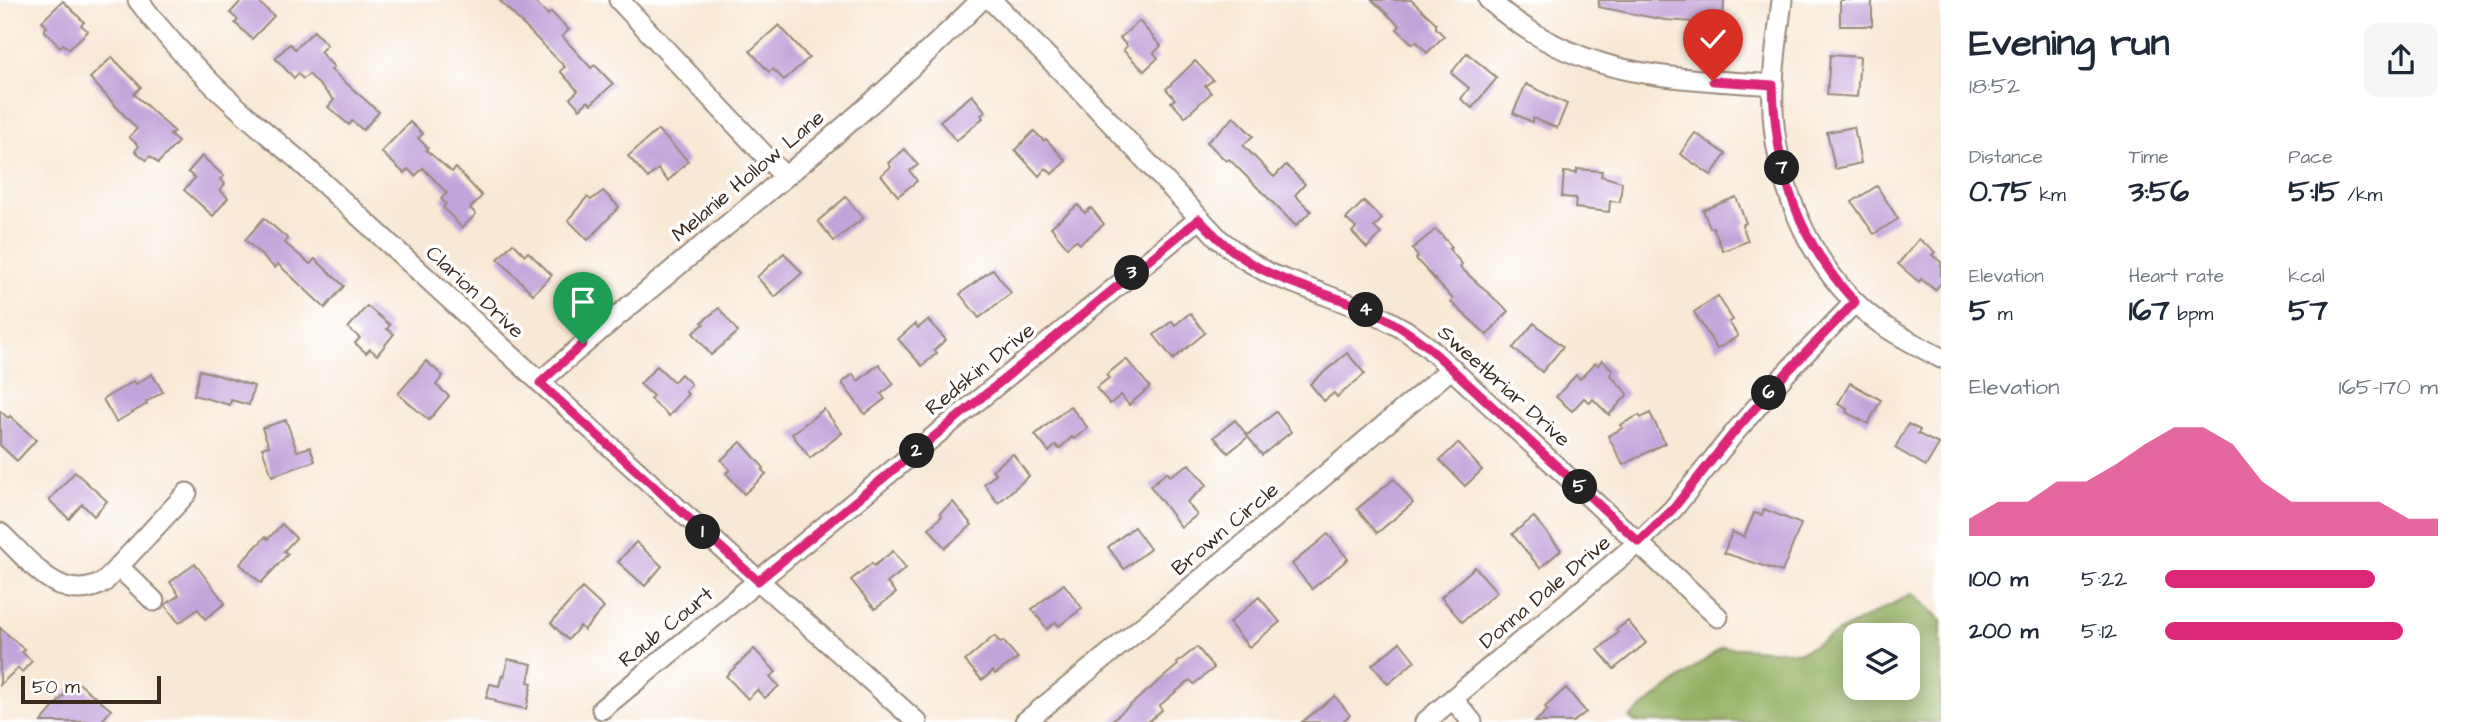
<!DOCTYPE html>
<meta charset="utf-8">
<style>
:root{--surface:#fff;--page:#f6f6f7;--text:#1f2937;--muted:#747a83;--accent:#db2777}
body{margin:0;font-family:"Architects Daughter",sans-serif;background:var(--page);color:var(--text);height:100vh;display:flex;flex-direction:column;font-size:26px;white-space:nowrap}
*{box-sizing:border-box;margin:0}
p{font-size:23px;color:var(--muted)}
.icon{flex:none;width:38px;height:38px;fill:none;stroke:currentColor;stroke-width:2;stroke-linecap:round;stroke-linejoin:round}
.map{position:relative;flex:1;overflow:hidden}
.panel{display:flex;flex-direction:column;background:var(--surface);width:525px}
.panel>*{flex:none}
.fabs{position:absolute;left:1843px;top:623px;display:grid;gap:14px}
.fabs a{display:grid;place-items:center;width:77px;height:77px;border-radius:14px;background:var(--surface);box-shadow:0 4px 18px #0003;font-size:35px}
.scale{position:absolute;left:21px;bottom:18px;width:140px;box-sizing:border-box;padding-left:7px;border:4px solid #3b2a1e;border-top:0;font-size:19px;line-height:24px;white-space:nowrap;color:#3b2a1e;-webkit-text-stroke:5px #fff;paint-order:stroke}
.pin{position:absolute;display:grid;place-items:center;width:60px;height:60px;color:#fff;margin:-72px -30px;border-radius:50% 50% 50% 0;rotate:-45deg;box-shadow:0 0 7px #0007}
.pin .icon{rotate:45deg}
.km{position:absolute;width:35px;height:35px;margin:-18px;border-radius:50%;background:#222;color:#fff;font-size:19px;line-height:35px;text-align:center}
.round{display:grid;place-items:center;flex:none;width:74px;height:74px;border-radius:14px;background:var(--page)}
.overview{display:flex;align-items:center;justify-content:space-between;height:119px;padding:0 28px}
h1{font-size:38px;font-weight:700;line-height:52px}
.metrics{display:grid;grid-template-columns:repeat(3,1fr);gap:10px;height:119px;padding:7px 28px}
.metrics div{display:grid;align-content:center}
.metrics b{font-size:30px;font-weight:700}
.metrics small{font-size:19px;font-weight:400}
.metrics p{font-size:19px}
.chart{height:196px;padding:14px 28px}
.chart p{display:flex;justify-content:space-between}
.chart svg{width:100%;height:126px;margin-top:7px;fill:var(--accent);opacity:.7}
ul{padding:0 28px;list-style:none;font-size:23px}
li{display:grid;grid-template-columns:112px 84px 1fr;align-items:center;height:52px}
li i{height:18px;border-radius:9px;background:var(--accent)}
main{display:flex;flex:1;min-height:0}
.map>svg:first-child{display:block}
.forest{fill:#93af61;stroke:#676c40;stroke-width:2;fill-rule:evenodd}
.building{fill:#c1a4da}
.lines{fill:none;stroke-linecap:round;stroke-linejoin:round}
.street-casing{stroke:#9a897a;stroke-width:23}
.street{stroke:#fff;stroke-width:19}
.route-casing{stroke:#fff;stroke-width:14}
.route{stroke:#db2777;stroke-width:9}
.labels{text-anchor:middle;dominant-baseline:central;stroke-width:7;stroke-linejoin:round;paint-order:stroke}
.street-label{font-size:21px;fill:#3b2a1e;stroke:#fff}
</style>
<main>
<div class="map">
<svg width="1941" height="722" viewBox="0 0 1941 722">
<rect width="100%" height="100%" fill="#fff"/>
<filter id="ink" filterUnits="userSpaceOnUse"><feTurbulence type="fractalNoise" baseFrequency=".0143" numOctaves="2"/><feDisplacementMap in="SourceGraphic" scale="14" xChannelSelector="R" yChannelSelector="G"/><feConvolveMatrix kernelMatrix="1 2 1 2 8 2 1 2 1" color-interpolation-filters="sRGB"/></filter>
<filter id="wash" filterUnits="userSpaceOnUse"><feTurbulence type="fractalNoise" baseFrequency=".00686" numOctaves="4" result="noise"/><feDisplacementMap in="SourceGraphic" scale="28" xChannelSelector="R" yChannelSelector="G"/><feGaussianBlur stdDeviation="1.57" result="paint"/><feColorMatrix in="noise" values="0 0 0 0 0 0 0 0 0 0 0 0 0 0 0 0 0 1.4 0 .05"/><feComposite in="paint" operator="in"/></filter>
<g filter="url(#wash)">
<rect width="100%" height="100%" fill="#f8e8d5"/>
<path class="forest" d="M1913,593L1941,620V722H1635L1629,718L1722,647L1801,652ZM1855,635H1908V688H1855Z"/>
<g id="blocks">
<g class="building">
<path d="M242,0H256L274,16L252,39L235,23L238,20L230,13Z"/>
<path d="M499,0H533L548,15L551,12L569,30L562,36L591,68L595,65L613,84L591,104L588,101L580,109L570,98L578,91L560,71L565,67Z"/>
<path d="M1372,0H1411L1436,23V28L1444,36L1427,53L1416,41L1413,44L1397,29L1400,26Z"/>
<path d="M1599,0H1724L1723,24L1665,20L1598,7Z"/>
<rect x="1840" y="0" width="32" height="26"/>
<path d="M63,1L84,22L81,25L88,31L69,49L63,44L60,47L44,30L47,27L42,21Z"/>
<path d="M1139,21L1161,46L1154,53L1158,58L1144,71L1123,50L1127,46L1120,38Z"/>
<path d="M779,25L809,58L784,80L773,69L769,72L750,51Z"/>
<path d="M314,31L327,45L320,52L334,67L331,70L379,112L363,130L352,121L349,125L328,107L334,100L309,74L303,79L298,74L294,78L275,58L290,44L295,49Z"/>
<path d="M1467,53L1497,78L1472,108L1461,99L1469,88L1451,73Z"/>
<path d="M1830,55L1860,57L1857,97L1827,95Z"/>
<path d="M112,57L141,87L134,94L174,131L170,135L178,142L158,163L150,156L146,160L135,151L139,146L129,137L137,129L90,78Z"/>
<path d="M1195,61L1213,80L1205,86L1211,93L1185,117L1171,102L1175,99L1166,89Z"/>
<path d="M1526,84L1567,104L1557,128L1533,118L1532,122L1513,113Z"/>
<path d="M972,95L986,112L981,115L983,118L956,141L940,121Z"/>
<path d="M1234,117L1253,136L1243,145L1274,177L1286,165L1305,184L1295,195L1311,211L1296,226L1229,159L1226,161L1207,142Z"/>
<path d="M410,122L423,134L418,138L428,148L426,150L452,172L456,168L482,196L470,208L476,214L462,228L443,207L446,204L441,199L447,193L423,168L415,176L408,169L404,173L381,152Z"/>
<path d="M1854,127L1861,163L1835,169L1827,132Z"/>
<path d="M658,130L688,161L668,181L658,169L648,178L628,156Z"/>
<path d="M1034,131L1044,141L1046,139L1066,161L1052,174L1046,168L1039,176L1015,150Z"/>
<path d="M1695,133L1726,154L1711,175L1680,154Z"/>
<path d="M905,149L918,165L910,171L917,181L898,196L881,175L891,167L888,163Z"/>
<path d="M202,156L224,176L220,179L225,184L220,190L228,198L213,216L184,190L195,178L188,172Z"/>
<path d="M1577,169L1602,171L1601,176L1622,182L1620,202L1610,201L1609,212L1575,208L1576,198L1562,197L1564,172L1577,173Z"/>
<path d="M1877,186L1898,219L1874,234L1852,202Z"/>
<path d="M603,191L619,207L588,240L568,220L587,197L591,200Z"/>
<path d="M846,197L863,218L834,241L818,221Z"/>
<path d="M1736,197L1746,223L1742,225L1748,241L1723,251L1713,227L1710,228L1703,210Z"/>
<path d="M1364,201L1382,219L1374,227L1381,234L1367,248L1352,232L1356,228L1346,219Z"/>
<path d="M1078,205L1085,213L1091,208L1104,224L1080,244L1076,240L1067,247L1051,227Z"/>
<path d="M264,218L288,239L285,243L310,264L315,259L344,286L325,308L278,264L275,268L245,240Z"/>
<path d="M1435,230L1438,231L1452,247L1449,249L1462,264L1460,267L1508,311L1487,335L1451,302L1453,299L1416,259L1418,257L1412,249Z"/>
<path d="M1919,239L1935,252L1932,255L1941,262V283L1935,290L1921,279L1919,282L1898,264Z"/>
<path d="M513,243L525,255L528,252L552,275L533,294L498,259Z"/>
<path d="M784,253L802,273L775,297L757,277Z"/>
<path d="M993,269L1011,293L979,318L960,294Z"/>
<path d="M1718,296L1733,320L1729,322L1738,336L1717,349L1694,312Z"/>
<path d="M367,306L390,325L387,329L394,334L377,355L370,349L366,353L355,343L360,338L348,328Z"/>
<path d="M719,308L738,332L711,355L693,333L704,324L702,322Z"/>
<path d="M1190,313L1205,333L1173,359L1154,335L1172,321L1175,325Z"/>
<path d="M928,320L946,340L934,350L937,353L922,366L898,339L915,324L918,328Z"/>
<path d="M1534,323L1563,347L1542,372L1513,348Z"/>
<path d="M1347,353L1365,374L1337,397L1334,393L1324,401L1310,384Z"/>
<path d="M1126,359L1150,387L1129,405L1121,395L1110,404L1096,388L1109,378L1106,375Z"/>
<path d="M1602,360L1613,370L1610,375L1628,394L1609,415L1593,399L1590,403L1584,398L1572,411L1556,397L1576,375L1580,379L1595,363L1598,365Z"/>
<path d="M426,361L443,376L436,385L449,396L429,420L398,394Z"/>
<path d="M879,364L894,384L881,394L885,399L865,414L842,383L853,374L858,381Z"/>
<path d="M657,366L674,382L681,374L691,384L685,391L688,394L669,416L650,399L653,396L640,384Z"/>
<path d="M200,370L254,386L249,405L231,400L230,405L194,395Z"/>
<path d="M152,374L163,392L146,402L147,404L116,422L103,399L134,381L136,384Z"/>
<path d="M1850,383L1881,400L1868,424L1846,412L1847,409L1838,404Z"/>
<path d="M1070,406L1088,428L1074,439L1072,437L1059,449L1056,445L1049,452L1035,435Z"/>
<path d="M824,409L842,433L810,458L792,434Z"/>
<path d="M0,411L8,418L10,416L36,440L17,461L0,445Z"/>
<path d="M1276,412L1291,432L1262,455L1248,437L1228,453L1214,437L1235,420L1247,435Z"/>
<path d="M1650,413L1665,443L1623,465L1608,436L1623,428L1620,425L1639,415L1641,418Z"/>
<path d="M286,420L297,451L310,447L315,461L272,476L262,448L269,446L262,428Z"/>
<path d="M1908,424L1920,430L1918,434L1939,444L1926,466L1895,448Z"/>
<path d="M741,442L764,468L762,470L766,474L744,494L726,473L730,470L721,460Z"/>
<path d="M1458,443L1482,470L1465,486L1440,460Z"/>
<path d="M1013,454L1029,476L998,503L984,484L996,474L992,470Z"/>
<path d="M1189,464L1207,485L1187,502L1197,515L1181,527L1150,486L1167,472L1170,476Z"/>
<path d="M75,472L107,501L94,516L82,504L69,519L49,500Z"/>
<path d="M1394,479L1413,503L1377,533L1357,509Z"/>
<path d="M953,502L972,525L945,548L929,528L942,516L940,513Z"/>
<path d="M1764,509L1801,524L1782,572L1724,553L1732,532L1744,537L1754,513L1762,515Z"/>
<path d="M1534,517L1561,550L1540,568L1512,534Z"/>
<path d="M282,524L296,538L284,551L288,554L261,583L240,564L265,537L268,539Z"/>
<path d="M1134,527L1150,549L1124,569L1108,547Z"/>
<path d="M1328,534L1348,559L1312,589L1292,564Z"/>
<path d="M636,542L662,566L645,586L618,562Z"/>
<path d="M893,551L906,568L887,583L896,593L875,609L851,580L872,563L874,566Z"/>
<path d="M195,564L225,603L205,619L198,609L179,623L165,605L179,595L170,582Z"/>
<path d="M1475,567L1497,592L1462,622L1441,597Z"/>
<path d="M1064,584L1082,608L1059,626L1056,622L1047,629L1032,609Z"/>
<path d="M582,588L604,608L584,630L580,626L568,640L551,623Z"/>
<path d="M1259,597L1280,622L1249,647L1229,623Z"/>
<path d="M1628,621L1646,643L1614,669L1598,650L1618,633L1616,630Z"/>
<path d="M0,628L25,650L22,652L32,661L22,672L18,668L0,685Z"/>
<path d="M994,636L1001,643L1003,641L1018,658L995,674L993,671L982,680L965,661Z"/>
<path d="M1400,642L1415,661L1388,684L1372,665Z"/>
<path d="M1197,647L1214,668L1194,684L1190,680L1159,706L1162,710L1148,722H1110L1178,665L1177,663Z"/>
<path d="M754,649L776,672L770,677L779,686L765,698L757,690L748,699L726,676Z"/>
<path d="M508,659L532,664L528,682L532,683L526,709L495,702L496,700L486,698L490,684L499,686L502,675L504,677Z"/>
<path d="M76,681L111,710L101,722H41Z"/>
<path d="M1566,688L1586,712L1573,722H1535L1548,710L1545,707Z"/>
<path d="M1335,696L1350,715L1342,722H1302Z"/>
</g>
</g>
</g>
<g filter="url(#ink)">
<use href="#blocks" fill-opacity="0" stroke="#9a897a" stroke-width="2"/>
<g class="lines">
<defs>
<g id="street">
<path d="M138,0C183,61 239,111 297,159L674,505L917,722"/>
<path d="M619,0L784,176"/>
<path d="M991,0L1082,92L1219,239L1243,258L1270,274L1376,314L1405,330L1427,346L1718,617"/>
<path d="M1489,0C1576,78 1663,77 1773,85"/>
<path d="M1782,0C1779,28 1774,57 1773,85C1769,172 1808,272 1881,324C1900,337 1920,347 1941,358"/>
<path d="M540,382C686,254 844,138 981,0"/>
<path d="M0,533C30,560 60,607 104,582L187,493"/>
<path d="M119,567L154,601"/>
<path d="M1453,699L1472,722"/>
<path d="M602,709L1199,219"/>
<path d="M1025,722L1221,563L1452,368"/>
<path d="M1425,722L1639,542L1673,509L1736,431L1788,371L1855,302"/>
</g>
</defs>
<use href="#street" class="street-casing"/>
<use href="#street" class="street"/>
</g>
</g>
<g class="lines" filter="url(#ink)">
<defs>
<path id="route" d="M583,344L540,383L758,581L1199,219C1212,233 1226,247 1243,258C1284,286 1333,293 1377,314C1395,323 1411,334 1427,346L1639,542L1673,509L1735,431L1788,371L1855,302C1797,239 1775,170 1773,85L1713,81"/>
</defs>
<use href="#route" class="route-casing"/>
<use href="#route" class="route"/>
</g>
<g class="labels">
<g class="street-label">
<text transform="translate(748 176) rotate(-40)">Melanie Hollow Lane</text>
<text transform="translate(475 292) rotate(43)">Clarion Drive</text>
<text transform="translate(980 369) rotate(-39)">Redskin Drive</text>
<text transform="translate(1504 386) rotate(42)">Sweetbriar Drive</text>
<text transform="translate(1225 529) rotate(-40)">Brown Circle</text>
<text transform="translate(1545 592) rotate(-40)">Donna Dale Drive</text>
<text transform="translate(666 627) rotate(-39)">Raub Court</text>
</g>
</g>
</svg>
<div class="fabs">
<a><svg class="icon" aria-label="layers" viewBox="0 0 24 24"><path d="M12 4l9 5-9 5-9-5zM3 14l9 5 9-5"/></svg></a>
</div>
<div class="scale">50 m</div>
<div class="pin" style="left:583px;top:344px;background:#1e9e55"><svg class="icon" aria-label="arrive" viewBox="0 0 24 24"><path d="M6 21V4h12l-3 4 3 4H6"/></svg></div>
<div class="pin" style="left:1713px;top:81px;background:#d93025"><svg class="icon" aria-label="check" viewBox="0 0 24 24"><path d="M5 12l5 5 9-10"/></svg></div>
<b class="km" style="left:703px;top:532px">1</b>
<b class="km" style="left:917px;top:451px">2</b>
<b class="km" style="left:1132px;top:273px">3</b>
<b class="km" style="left:1366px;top:310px">4</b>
<b class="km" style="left:1580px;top:487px">5</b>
<b class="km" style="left:1769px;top:393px">6</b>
<b class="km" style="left:1782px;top:168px">7</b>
</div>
<section class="panel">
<div class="overview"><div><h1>Evening run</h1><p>18:52</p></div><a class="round"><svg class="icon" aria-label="share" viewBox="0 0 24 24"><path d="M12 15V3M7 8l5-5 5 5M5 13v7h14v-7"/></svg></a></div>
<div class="metrics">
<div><p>Distance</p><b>0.75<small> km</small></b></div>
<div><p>Time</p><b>3:56</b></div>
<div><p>Pace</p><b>5:15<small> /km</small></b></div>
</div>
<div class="metrics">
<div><p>Elevation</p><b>5<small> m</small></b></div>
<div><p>Heart rate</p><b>167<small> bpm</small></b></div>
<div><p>kcal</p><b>57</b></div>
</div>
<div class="chart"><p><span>Elevation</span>165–170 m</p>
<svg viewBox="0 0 160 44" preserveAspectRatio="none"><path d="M0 44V38L10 32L20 32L30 25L40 25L50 19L60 12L70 6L80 6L90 12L100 25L110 32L120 32L130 32L140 32L150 38L160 38V44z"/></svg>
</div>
<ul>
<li><b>100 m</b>5:22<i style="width:77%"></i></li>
<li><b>200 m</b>5:12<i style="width:87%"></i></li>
</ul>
</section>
</main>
